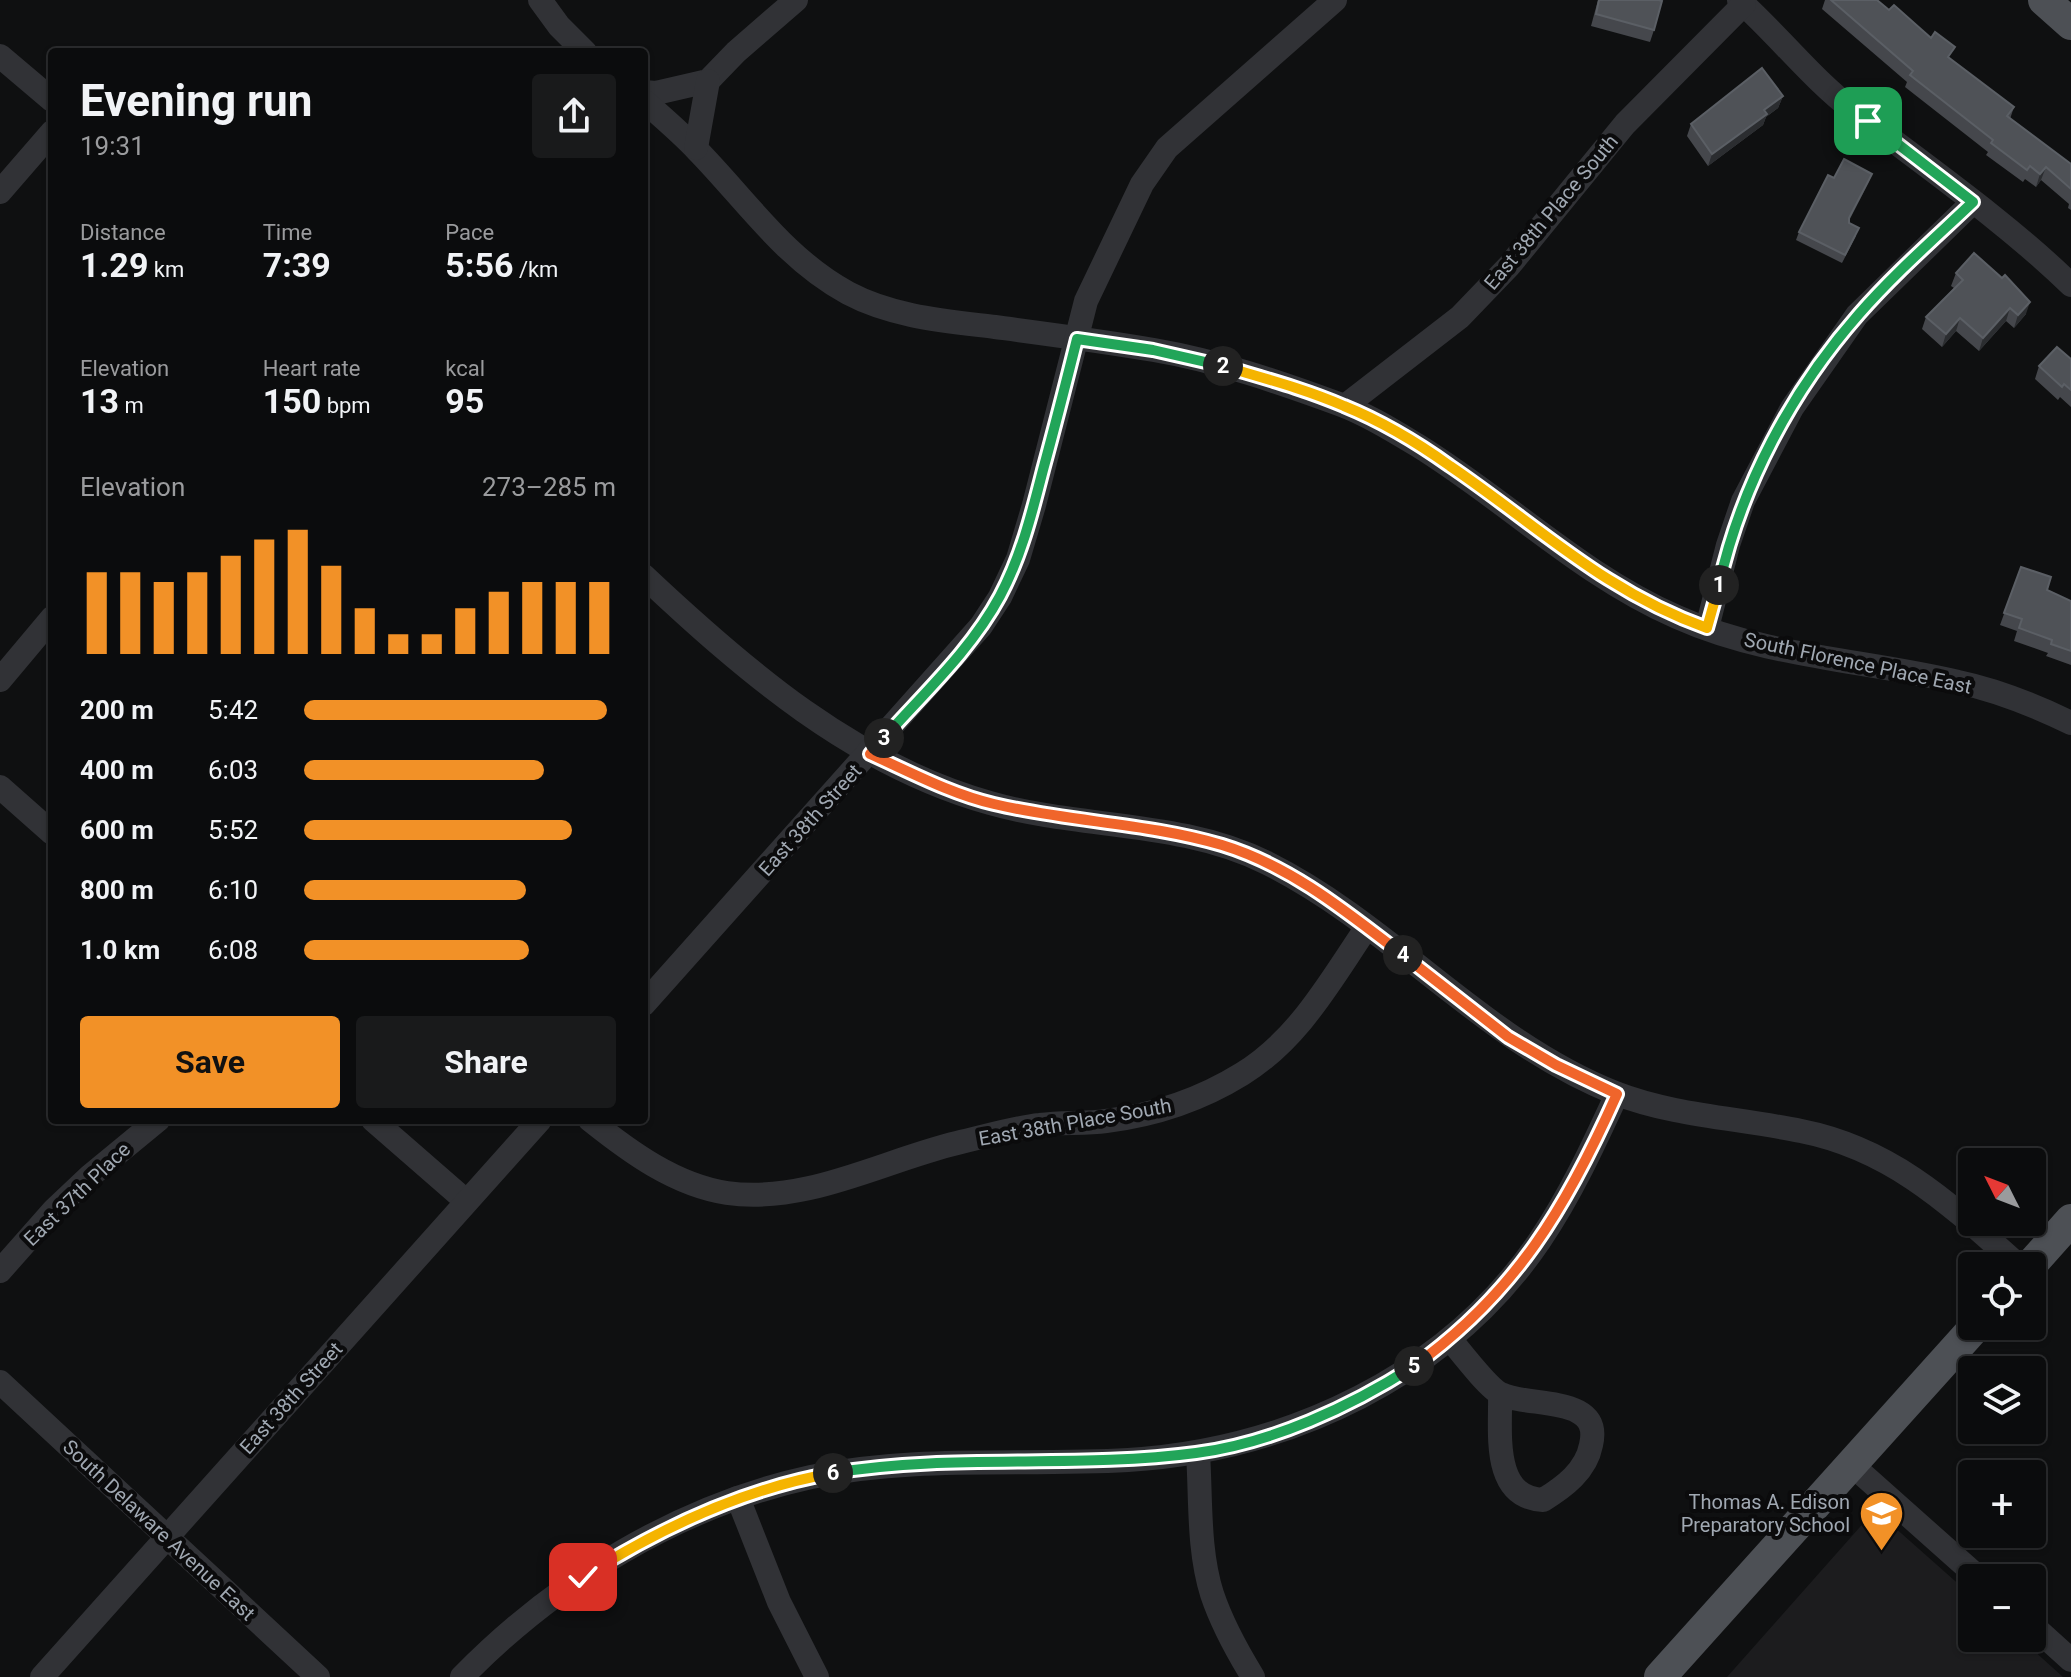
<!DOCTYPE html>
<meta charset="utf-8">
<style>
:root{--surface:#0b0c0d;--page:#191a1b;--text:#f1f3f6;--muted:#9a9b9d;--line:#2b2c2e;--accent:#f29127}
body{margin:0;font-family:Roboto,sans-serif;background:var(--page);color:var(--text);height:100vh;display:flex;flex-direction:column;font-size:30px;white-space:nowrap}
*{box-sizing:border-box;margin:0}
p{font-size:26px;color:var(--muted)}
.icon{flex:none;width:44px;height:44px;fill:none;stroke:currentColor;stroke-width:2;stroke-linecap:round;stroke-linejoin:round}
.map{position:relative;flex:1;overflow:hidden}
.details{position:absolute;left:48px;top:48px;width:600px;height:1076px;display:flex;flex-direction:column;background:var(--surface);border-radius:8px;box-shadow:0 2px 6px #0004,0 0 0 2px var(--line)}
.details>*{flex:none}
.needle{width:52px;rotate:312deg}
.fabs{position:absolute;left:1958px;top:1148px;display:grid;gap:16px}
.fabs a{display:grid;place-items:center;width:88px;height:88px;border-radius:8px;background:var(--surface);box-shadow:0 2px 6px #0004,0 0 0 2px var(--line);font-size:40px}
.pin{position:absolute;display:grid;place-items:center;width:68px;height:68px;color:#fff;margin:-34px;border-radius:16px;box-shadow:0 4px 12px #0006}
.km{position:absolute;width:40px;height:40px;margin:-20px;border-radius:50%;background:#222;color:#fff;font-size:22px;line-height:40px;text-align:center}
.round{display:grid;place-items:center;flex:none;width:84px;height:84px;border-radius:8px;background:var(--page)}
.summary{display:flex;align-items:center;justify-content:space-between;height:136px;padding:0 32px}
h1{font-size:44px;font-weight:700;line-height:60px}
.figures{display:grid;grid-template-columns:repeat(3,1fr);gap:12px;height:136px;padding:8px 32px}
.figures div{display:grid;align-content:center}
.figures b{font-size:34px;font-weight:700}
.figures small{font-size:22px;font-weight:400}
.figures p{font-size:22px}
.chart{height:224px;padding:16px 32px}
.chart p{display:flex;justify-content:space-between}
.chart svg{width:100%;height:144px;margin-top:8px;stroke:var(--accent);stroke-width:6}
.button{display:flex;gap:16px;margin-top:auto;padding:16px 32px}
.button a{flex:1;height:92px;border-radius:8px;background:var(--accent);color:#111;font-size:32px;font-weight:700;line-height:92px;text-align:center}
.button a+a{background:var(--page);color:var(--text)}
ul{padding:0 32px;list-style:none;font-size:26px}
li{display:grid;grid-template-columns:128px 96px 1fr;align-items:center;height:60px}
li i{height:20px;border-radius:10px;background:var(--accent)}
.map>svg:first-child{display:block}
.built{fill:#1c1c1e}
.lines{fill:none;stroke-linecap:round;stroke-linejoin:round}
.minor{stroke:#313236;stroke-width:24}
.major{stroke:#4d5055;stroke-width:32}
.wall{fill:#45474c}
.shaded-wall{fill:#2b2d30}
.building{fill:#4f5257;stroke:#5b5f65;stroke-width:2}
.split-1-casing{stroke:#fff;stroke-width:16}
.split-2-casing{stroke:#fff;stroke-width:16}
.split-3-casing{stroke:#fff;stroke-width:16}
.split-4-casing{stroke:#fff;stroke-width:16}
.split-5-casing{stroke:#fff;stroke-width:16}
.split-6-casing{stroke:#fff;stroke-width:16}
.split-7-casing{stroke:#fff;stroke-width:16}
.split-1{stroke:#22a559;stroke-width:10}
.split-2{stroke:#f5b400;stroke-width:10}
.split-3{stroke:#22a559;stroke-width:10}
.split-4{stroke:#f0652b;stroke-width:10}
.split-5{stroke:#f0652b;stroke-width:10}
.split-6{stroke:#22a559;stroke-width:10}
.split-7{stroke:#f5b400;stroke-width:10}
.labels{text-anchor:middle;dominant-baseline:central;stroke-width:8;stroke-linejoin:round;paint-order:stroke}
.street-label{font-size:20px;fill:#a0a8b2;stroke:#0b0b0c}
.poi-label{font-size:20px;fill:#a0a8b2;stroke:#0b0b0c;text-anchor:end}
</style>
<div class="map">
<svg width="2071" height="1677" viewBox="0 0 2071 1677">
<rect width="100%" height="100%" fill="#0f1011"/>
<path class="built" d="M1875,1510L1972,1596V1638H2020L2063,1677H1727Z"/>
<g class="lines">
<g class="minor">
<path d="M540,0L559,26L585,52"/>
<path d="M1739,0C1779,36 1812,79 1854,111C1927,167 2005,221 2071,285"/>
<path d="M0,56L52,100"/>
<path d="M644,92L656,93L708,81L736,52L796,0"/>
<path d="M644,101C662,117 681,133 697,150C746,200 785,259 848,293C893,317 946,321 995,327C1048,334 1102,341 1154,350C1218,361 1279,382 1339,404C1366,414 1392,430 1417,445C1506,500 1581,575 1677,617C1766,657 1865,660 1958,682C1996,690 2036,706 2071,723"/>
<path d="M696,148L708,81"/>
<path d="M0,192L52,132"/>
<path d="M1345,406L1460,317L1509,266L1625,124L1744,4"/>
<path d="M644,576C745,671 854,765 990,803C1081,829 1181,820 1267,863C1393,926 1482,1040 1615,1093C1674,1116 1739,1118 1801,1131C1893,1149 1952,1206 2019,1266"/>
<path d="M1707,628L1728,545L1743,501L1792,408L1857,315L1973,202"/>
<path d="M0,680L52,618"/>
<path d="M0,787L52,833"/>
<path d="M644,1004L981,626L1000,597L1018,559L1034,505L1086,301L1142,184L1167,148L1335,0"/>
<path d="M373,1120L466,1201"/>
<path d="M590,1120C630,1152 675,1185 727,1193C807,1204 882,1161 957,1143C984,1137 1012,1128 1040,1125C1062,1122 1084,1124 1106,1121C1155,1115 1200,1100 1242,1074C1299,1039 1330,981 1367,927"/>
<path d="M0,1271L54,1210L90,1176L158,1120"/>
<path d="M1450,1339C1460,1351 1489,1389 1501,1394C1528,1408 1603,1394 1591,1445C1586,1471 1564,1487 1543,1500C1491,1497 1501,1432 1500,1394"/>
<path d="M0,1382L318,1677"/>
<path d="M1198,1453C1201,1499 1198,1550 1212,1594C1222,1624 1237,1651 1253,1677"/>
<path d="M1852,1465L1979,1578"/>
<path d="M738,1498L779,1602L817,1677"/>
<path d="M2032,1625L2071,1660"/>
<path d="M42,1677L540,1120"/>
<path d="M462,1677C556,1581 678,1506 811,1477C916,1455 1021,1466 1128,1460C1288,1450 1448,1376 1540,1240C1571,1194 1594,1144 1617,1094"/>
</g>
<g class="major">
<path d="M2044,0L2071,24"/>
<path d="M2030,1266L2071,1220"/>
<path d="M1660,1677L1976,1326"/>
</g>
</g>
<g class="wall">
<path d="M1598,0H1659L1654,30L1650,42L1591,26Z"/>
<path d="M1825,0H1877L1950,59L2014,107L2010,119L2071,164V210L2068,208L2069,204L2041,180L2036,187L2025,179L2023,182L1986,155L1988,152L1905,87L1907,82L1822,9Z"/>
<path d="M1783,96L1778,108L1766,117L1763,125L1708,166L1687,136L1691,124Z"/>
<path d="M1872,174L1849,220L1856,236L1842,263L1796,240L1799,232L1834,178Z"/>
<path d="M1956,273L2026,314L2014,328L2006,321L1979,351L1956,331L1942,347L1922,329L1926,317L1954,288L1951,286Z"/>
<path d="M2071,359V407L2060,397L2058,400L2035,379L2039,366Z"/>
<path d="M2021,567L2047,590L2071,601V665L2046,656L2048,653L2014,641L2017,631L2000,625Z"/>
</g>
<g class="shaded-wall">
<path d="M1783,96L1778,108L1766,117L1763,125L1708,166L1712,154L1764,110Z"/>
<path d="M2046,167L2041,180L2036,187L2040,174Z"/>
<path d="M1872,174L1869,182L1846,227L1849,218Z"/>
<path d="M2030,302L2026,314L2014,328L2018,315Z"/>
<path d="M2010,308L2006,321L1979,351L1983,338Z"/>
<path d="M1960,318L1956,331L1942,347L1946,334Z"/>
</g>
<g class="building">
<path d="M1599,0H1659L1662,1L1654,30L1596,14Z"/>
<path d="M1831,0H1877L1889,10L1894,5L1931,38L1935,32L1955,47L1948,57L2014,107L2007,116L2071,164V189L2046,167L2040,174L2030,166L2027,170L1991,143L1993,140L1910,75L1913,71Z"/>
<path d="M1762,68L1783,96L1764,110L1767,114L1712,154L1691,124Z"/>
<path d="M1844,159L1872,174L1849,218V223L1859,228L1845,255L1799,232L1828,175L1834,178Z"/>
<path d="M1974,253L2002,278L2005,275L2030,302L2018,315L2010,308L1983,338L1960,318L1946,334L1926,317L1963,280L1956,273Z"/>
<path d="M2057,347L2071,359V390L2064,384L2062,387L2039,366Z"/>
<path d="M2021,567L2051,577L2047,590L2071,601V651L2051,644L2052,640L2019,628L2022,619L2004,613Z"/>
</g>
<g class="lines">
<defs>
<path id="split-1" d="M1719,585C1741,486 1792,390 1859,314C1894,274 1934,239 1973,202L1868,121"/>
<path id="split-2" d="M1223,366C1263,378 1305,389 1344,406C1381,421 1418,443 1450,466C1537,525 1605,592 1707,628L1719,585"/>
<path id="split-3" d="M884,738C924,693 971,650 1000,596C1021,557 1032,513 1043,470C1055,426 1066,383 1077,339L1153,350L1223,366"/>
<path id="split-4" d="M884,738L870,754C910,772 951,794 994,804C1069,822 1148,823 1222,845C1291,866 1347,912 1403,955"/>
<path id="split-5" d="M1403,955L1508,1037L1556,1065L1617,1094C1567,1206 1516,1293 1414,1366"/>
<path id="split-6" d="M833,1473C953,1453 1075,1469 1196,1453C1272,1443 1350,1407 1414,1366"/>
<path id="split-7" d="M583,1577C660,1528 742,1489 833,1473"/>
</defs>
<use href="#split-1" class="split-1-casing"/>
<use href="#split-2" class="split-2-casing"/>
<use href="#split-3" class="split-3-casing"/>
<use href="#split-4" class="split-4-casing"/>
<use href="#split-5" class="split-5-casing"/>
<use href="#split-6" class="split-6-casing"/>
<use href="#split-7" class="split-7-casing"/>
<use href="#split-1" class="split-1"/>
<use href="#split-2" class="split-2"/>
<use href="#split-3" class="split-3"/>
<use href="#split-4" class="split-4"/>
<use href="#split-5" class="split-5"/>
<use href="#split-6" class="split-6"/>
<use href="#split-7" class="split-7"/>
</g>
<defs>
<symbol id="school-pin" viewBox="-11 -11 22 30"><path d="M0 17L-7.5 6A9.5 9.5 0 1 1 7.5 6Z" fill="#f29127" stroke="#0b0b0c"/><path d="M0-5L7-2L0 1L-7-2ZM-4 1L0 2.5L4 1V4Q0 6-4 4Z" fill="#fff"/></symbol>
</defs>
<g fill-rule="evenodd">
<use href="#school-pin" x="1856" y="1488" width="51" height="69"/>
</g>
<g class="labels">
<g class="street-label">
<text transform="translate(1551 212) rotate(-50)">East 38th Place South</text>
<text transform="translate(1858 663) rotate(12)">South Florence Place East</text>
<text transform="translate(810 820) rotate(-48)">East 38th Street</text>
<text transform="translate(1075 1122) rotate(-10)">East 38th Place South</text>
<text transform="translate(77 1194) rotate(-44)">East 37th Place</text>
<text transform="translate(291 1398) rotate(-48)">East 38th Street</text>
<text transform="translate(159 1530) rotate(43)">South Delaware Avenue East</text>
</g>
<g class="poi-label">
<text x="1850" y="1502">Thomas A. Edison<tspan x="1850" dy="23">Preparatory School</tspan></text>
</g>
</g>
</svg>
<div class="fabs">
<a><svg class="needle" viewBox="-14 -14 28 28"><path d="M0-13l5 13h-10z" fill="#e53935"/><path d="M0 13l5-13h-10z" fill="#9a9b9d"/></svg></a>
<a><svg class="icon" aria-label="locate" viewBox="0 0 24 24"><circle cx="12" cy="12" r="6"/><path d="M12 2v4M12 18v4M2 12h4M18 12h4"/></svg></a>
<a><svg class="icon" aria-label="layers" viewBox="0 0 24 24"><path d="M12 4l9 5-9 5-9-5zM3 14l9 5 9-5"/></svg></a>
<a>+</a>
<a>−</a>
</div>
<div class="pin" style="left:1868px;top:121px;background:#1e9e55"><svg class="icon" aria-label="arrive" viewBox="0 0 24 24"><path d="M6 21V4h12l-3 4 3 4H6"/></svg></div>
<div class="pin" style="left:583px;top:1577px;background:#d93025"><svg class="icon" aria-label="check" viewBox="0 0 24 24"><path d="M5 12l5 5 9-10"/></svg></div>
<b class="km" style="left:1719px;top:585px">1</b>
<b class="km" style="left:1223px;top:366px">2</b>
<b class="km" style="left:884px;top:738px">3</b>
<b class="km" style="left:1403px;top:955px">4</b>
<b class="km" style="left:1414px;top:1366px">5</b>
<b class="km" style="left:833px;top:1473px">6</b>
<section class="details">
<div class="summary"><div><h1>Evening run</h1><p>19:31</p></div><a class="round"><svg class="icon" aria-label="share" viewBox="0 0 24 24"><path d="M12 15V3M7 8l5-5 5 5M5 13v7h14v-7"/></svg></a></div>
<div class="figures">
<div><p>Distance</p><b>1.29<small> km</small></b></div>
<div><p>Time</p><b>7:39</b></div>
<div><p>Pace</p><b>5:56<small> /km</small></b></div>
</div>
<div class="figures">
<div><p>Elevation</p><b>13<small> m</small></b></div>
<div><p>Heart rate</p><b>150<small> bpm</small></b></div>
<div><p>kcal</p><b>95</b></div>
</div>
<div class="chart"><p><span>Elevation</span>273–285 m</p>
<svg viewBox="0 0 160 44" preserveAspectRatio="none"><path d="M5 44V19M15 44V19M25 44V22M35 44V19M45 44V14M55 44V9M65 44V6M75 44V17M85 44V30M95 44V38M105 44V38M115 44V30M125 44V25M135 44V22M145 44V22M155 44V22"/></svg>
</div>
<ul>
<li><b>200 m</b>5:42<i style="width:97%"></i></li>
<li><b>400 m</b>6:03<i style="width:77%"></i></li>
<li><b>600 m</b>5:52<i style="width:86%"></i></li>
<li><b>800 m</b>6:10<i style="width:71%"></i></li>
<li><b>1.0 km</b>6:08<i style="width:72%"></i></li>
</ul>
<div class="button"><a>Save</a><a>Share</a></div>
</section>
</div>
